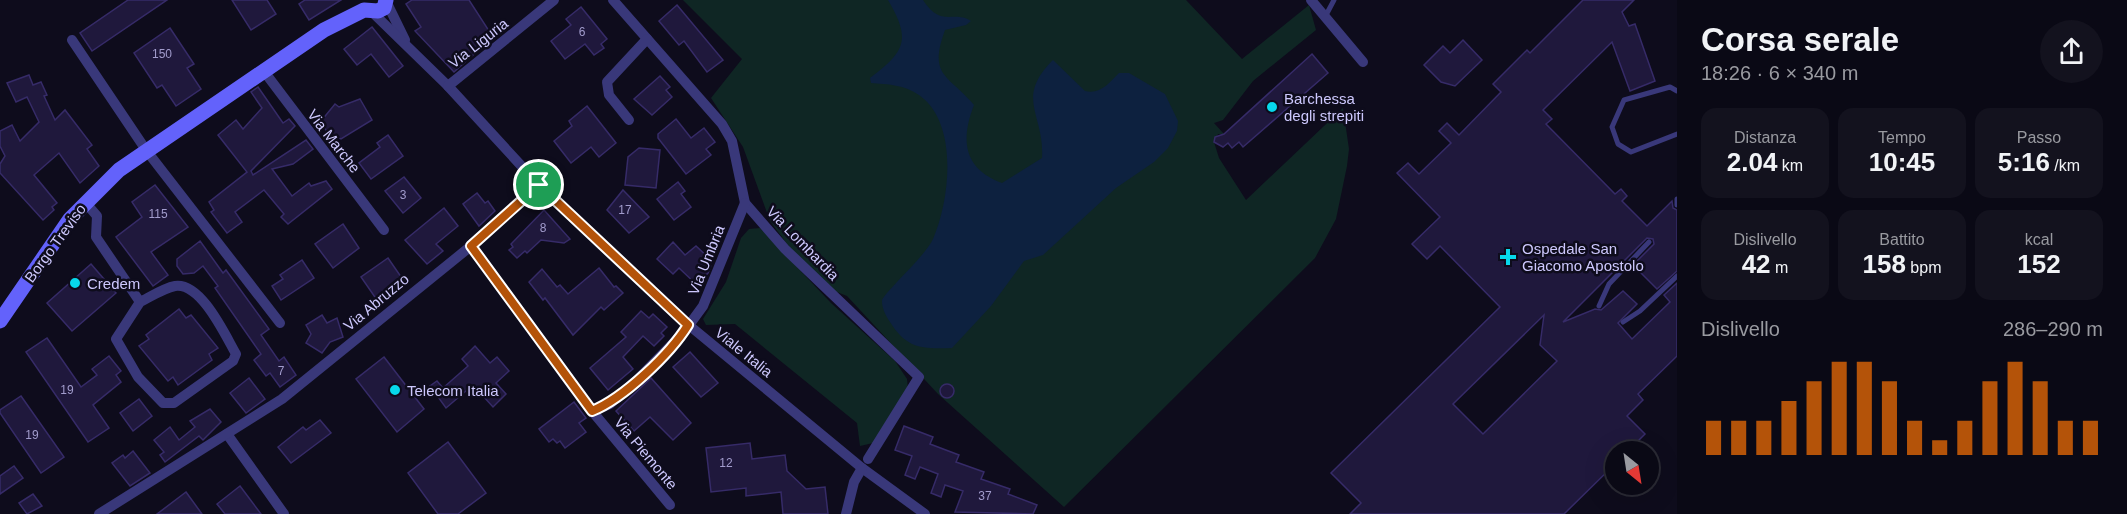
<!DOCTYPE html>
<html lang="it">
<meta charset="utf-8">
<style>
:root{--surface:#0a0915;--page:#13121e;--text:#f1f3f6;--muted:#999aa0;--line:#2a2a34;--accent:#b45309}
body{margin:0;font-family:Helvetica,sans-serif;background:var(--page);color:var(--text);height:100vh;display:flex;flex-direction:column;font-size:22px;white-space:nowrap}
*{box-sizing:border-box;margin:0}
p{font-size:20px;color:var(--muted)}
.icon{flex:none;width:33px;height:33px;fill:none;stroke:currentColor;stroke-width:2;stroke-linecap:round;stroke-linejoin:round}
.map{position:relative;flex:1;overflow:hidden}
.drawer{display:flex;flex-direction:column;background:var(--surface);width:450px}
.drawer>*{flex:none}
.needle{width:39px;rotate:150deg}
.fabs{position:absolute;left:1605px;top:441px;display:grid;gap:12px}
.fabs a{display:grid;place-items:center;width:54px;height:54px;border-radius:50%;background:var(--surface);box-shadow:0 6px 24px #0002,0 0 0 2px var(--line);font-size:30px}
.pin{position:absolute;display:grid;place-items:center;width:51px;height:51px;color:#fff;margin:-26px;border:3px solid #fff;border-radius:50%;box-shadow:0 2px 6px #0007}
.round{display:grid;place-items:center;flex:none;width:63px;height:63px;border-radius:32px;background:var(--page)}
.headline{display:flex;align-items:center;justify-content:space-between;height:102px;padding:0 24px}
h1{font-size:33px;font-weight:700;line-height:45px}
.figures{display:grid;grid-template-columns:repeat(3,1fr);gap:9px;height:102px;padding:6px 24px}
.figures div{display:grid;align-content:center;border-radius:15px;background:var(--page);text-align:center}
.figures b{font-size:26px;font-weight:700}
.figures small{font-size:16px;font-weight:400}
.figures p{font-size:16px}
.chart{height:168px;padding:12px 24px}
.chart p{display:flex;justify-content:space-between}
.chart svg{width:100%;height:108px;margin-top:6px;stroke:var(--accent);stroke-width:6}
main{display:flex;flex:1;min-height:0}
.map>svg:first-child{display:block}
.green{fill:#0f2624}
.water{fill:#0d213f}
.building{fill:#1f183c;stroke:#362b68;stroke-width:1.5;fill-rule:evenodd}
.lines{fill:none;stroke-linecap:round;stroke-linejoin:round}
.lane{stroke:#39387a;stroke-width:5}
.street{stroke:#39387a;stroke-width:10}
.secondary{stroke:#6362fb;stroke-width:15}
.route-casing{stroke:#fff;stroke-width:12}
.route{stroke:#b45309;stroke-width:8}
.poi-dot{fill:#07d8eb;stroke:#0e0c1c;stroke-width:2}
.labels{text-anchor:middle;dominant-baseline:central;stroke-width:5;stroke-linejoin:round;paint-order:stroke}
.number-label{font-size:12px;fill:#a29ccd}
.street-label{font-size:15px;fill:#cdc8fd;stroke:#0e0c1c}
.poi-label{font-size:15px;fill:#cdc8fd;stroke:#0e0c1c;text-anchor:start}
</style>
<main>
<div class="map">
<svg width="1677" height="514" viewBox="0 0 1677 514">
<rect width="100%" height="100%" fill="#0e0c1c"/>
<g class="green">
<path d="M683,0H1186L1242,59L1309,5L1316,30L1253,81L1223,120L1214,123L1224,134H1218L1214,142L1219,158L1246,200L1343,108L1349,149L1347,166L1336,219L1315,258L1064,507L938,394L847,296L832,290L790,248L770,221L743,147L711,98L742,59Z"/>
<path d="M760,228L831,303L895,361L907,379L908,389L873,443L860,446L857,423L735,324L706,325L703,319L726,282L741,238L749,229Z"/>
</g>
<path class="water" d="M888,0H923C942,29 953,9 971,21L966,25L945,30C928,77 948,74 974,105C960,141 964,169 1002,183L1042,158C1045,114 1014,99 1053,60L1085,91C1100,95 1109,83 1119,73H1129L1165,94L1178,121L1177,131L1168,148L1154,162L1116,188L1043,255L1024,261L991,306L952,348C922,349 907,349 890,322C886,316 882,309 882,301C882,294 925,257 933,239C950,200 959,123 919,95C905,85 887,84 871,83L870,78C906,51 911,39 888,0Z"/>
<g class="building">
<path d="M128,0H167L92,51L80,33Z"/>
<path d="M232,0H267L276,14L251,30Z"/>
<path d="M305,0H341L309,20L299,4Z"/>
<path d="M412,0H469L493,37L454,72L415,31L421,27L406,4Z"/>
<path d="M1583,0H1634L1622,12L1629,26L1635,24L1655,81L1630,91L1612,42L1543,110L1552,119L1546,124L1615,194L1621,189L1627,196L1622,201L1647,226L1672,201L1673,208L1677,210V271L1657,289L1633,265L1654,244L1653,239L1647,238L1563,322L1595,309L1601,310L1623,291L1637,304L1618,323L1632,339L1670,302L1664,295L1677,283V356L1638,394L1643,400L1627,416L1645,434L1627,452H1616V463L1564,514H1350L1361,503L1331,473L1500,307L1440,246L1427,259L1412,244L1440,217L1397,173L1408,163L1419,174L1451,143L1439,131L1447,123L1459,135L1501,92L1493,84L1527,50L1530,53ZM1544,315L1540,345L1557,361L1483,434L1453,404Z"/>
<path d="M677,5L723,60L707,72L684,41L679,45L659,21Z"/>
<path d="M581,7L607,39L601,44L604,48L594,55L585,44L565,59L551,41L571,25L566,19Z"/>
<path d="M372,27L403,66L389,77L371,54L357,65L344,49Z"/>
<path d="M170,28L194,64L187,68L201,89L176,106L162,85L157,88L134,53Z"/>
<path d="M1463,40L1482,60L1455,86L1441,82L1424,65L1443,46L1450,53Z"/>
<path d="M1312,54L1328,73L1243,147L1239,142L1232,148L1228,143L1223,147L1214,142L1215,137L1224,134Z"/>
<path d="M29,75L33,85L41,82L47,95L44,96L55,120L65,110L92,145L87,149L99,166L80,183L59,153L34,175L57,203L52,207L54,210L43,220L0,173V164L5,156L0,146V131L12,125L20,141L39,122L27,97L16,102L7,83Z"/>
<path d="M660,76L670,87L666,90L672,97L652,115L634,99Z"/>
<path d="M258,87L283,123L289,119L295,126L251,171L253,175L306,140L313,149L293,164L272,169L292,196L309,183L311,186L326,181L332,189L288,224L281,217L284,214L264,190L235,212L242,222L227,233L211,212L214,210L209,202L247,172L218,135L236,120L243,129L262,108L251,92Z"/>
<path d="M360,99L372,120L341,139L327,132L321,121L335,104L339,107Z"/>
<path d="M587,106L616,143L599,157L591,147L571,163L554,141L572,126L569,121Z"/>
<path d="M676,119L691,138L704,128L715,142L706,149L711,155L686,174L658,138V134Z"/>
<path d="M388,135L403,156L371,179L359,163L380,147L377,143Z"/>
<path d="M639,148L660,150L656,188L625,185L628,157Z"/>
<path d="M404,177L421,198L403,213L385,191Z"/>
<path d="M678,182L685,191L681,194L691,207L674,220L657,199Z"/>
<path d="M155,185L188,227L151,252L168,275L153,286L116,237L142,217L132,202Z"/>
<path d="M623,190L649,217L629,233L607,210Z"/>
<path d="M477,193L485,203L488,201L495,211L479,226L463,204Z"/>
<path d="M444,208L458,226L436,244L443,251L427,264L405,240Z"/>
<path d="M544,210L570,239L564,243L541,240L527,253L525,251L517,258L509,250L513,247L511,244Z"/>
<path d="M343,224L359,248L333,268L315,244Z"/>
<path d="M200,241L223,273L226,270L269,329L261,335L279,361L284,357L296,375L280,387L270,373L266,376L254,360L261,354L215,288L218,286L203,266L194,273L183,274L177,266V259Z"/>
<path d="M673,242L685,255L696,246L711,260L708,263L711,266L708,273L697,285L679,268L673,274L657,259Z"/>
<path d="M388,258L406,284L379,303L361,277Z"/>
<path d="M302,260L314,278L281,300L272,286L283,279L280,275Z"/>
<path d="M91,264L116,293L72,331L47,303Z"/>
<path d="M599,268L614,287L616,286L623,293L604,310L601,307L573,335L545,298L543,300L529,282L542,269L557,287L560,285L568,294Z"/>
<path d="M179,309L186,318L191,315L218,348L209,354L212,360L178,385L173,377L168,381L139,346L149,339L146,335Z"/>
<path d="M641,311L649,318L653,314L667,327L661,333L664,336L654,346L643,336L623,357L633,369L608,390L590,368L626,337L621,332Z"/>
<path d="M322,315L327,323L337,318L343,337L330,342L322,353L306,343L311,334L306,325Z"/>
<path d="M47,338L81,387L97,375L92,369L109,356L121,371L116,375L121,382L93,405L109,428L88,442L26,352Z"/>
<path d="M475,346L490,363L497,357L509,371L496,383L506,394L493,407L473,385L446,408L430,386L437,381L443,388L468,366L462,359Z"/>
<path d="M690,352L718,383L701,397L673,367Z"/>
<path d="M384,357L424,409L397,432L356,379Z"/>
<path d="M249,378L265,399L246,413L230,393Z"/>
<path d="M651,378L691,423L673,440L650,417L634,431L616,411Z"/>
<circle cx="947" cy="391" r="7"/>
<path d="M21,396L64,457L41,473L0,413V410Z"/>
<path d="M139,399L152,416L133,431L120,413Z"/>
<path d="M574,402L586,418L579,423L586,432L565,448L560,441L557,443L553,439L549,442L539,429Z"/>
<path d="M210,409L221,422L203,440L199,436L165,462L160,455L164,452L154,440L170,427L179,440L195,427L190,421Z"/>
<path d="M320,420L331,433L291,463L278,447L303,427L306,430Z"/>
<path d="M904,426L933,437L930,444L959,455L956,462L984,472L981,479L1010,489L1008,494L1037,505L1033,514L955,512L963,491L945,485L941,497L931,493L938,474L920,467L915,479L905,475L912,456L895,450Z"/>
<path d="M448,442L486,493L458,514H438L408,473Z"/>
<path d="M750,443L752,459L785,455L787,471L806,489L825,487L828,514H783L781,492L746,496V488L711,492L706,448Z"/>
<path d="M133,451L150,473L130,486L112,463L123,455L125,458Z"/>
<path d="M14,466L23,478L0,494V476Z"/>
<path d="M240,486L261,514H225L217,504Z"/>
<path d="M186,492L202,514H157Z"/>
<path d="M33,494L42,506L27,514L19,503Z"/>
</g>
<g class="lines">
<g class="lane">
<path d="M1325,17L1334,0"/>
<path d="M1677,91L1670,87L1624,100L1612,127L1618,144L1631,152L1677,134"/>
<path d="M1677,199V205"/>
<path d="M1599,306L1609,284L1649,242"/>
<path d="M1623,322L1640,311L1677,276"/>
</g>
<g class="street">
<path d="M613,0L722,124L732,141L745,203L785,249L919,377L868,459"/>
<path d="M1311,0L1363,62"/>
<path d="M386,1L405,40"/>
<path d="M371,11L448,86L539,185L679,317L862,468L925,514"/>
<path d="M72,40L146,150L280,323"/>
<path d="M263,70L384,230"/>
<path d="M448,86L554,0"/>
<path d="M629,120L609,95L607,82L647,39"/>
<path d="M85,202L97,216L96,237L140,302L116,339L138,377L163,403H174L233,361L236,354C225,335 201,282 175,286C164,288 150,297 140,302"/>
<path d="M471,246L592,411L670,505"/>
<path d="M592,411L610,404L638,379L684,332L703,306L745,203"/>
<path d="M227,434L284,514"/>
<path d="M99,514L282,399L471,246L539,185"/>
<path d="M846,514L854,482L862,468"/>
</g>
<path class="secondary" d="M0,321L70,219L119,170L324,30L364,10L378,11L384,8L386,0"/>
</g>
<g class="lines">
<defs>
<path id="route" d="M539,185L688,325C670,354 624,398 592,411L471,246Z"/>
</defs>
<use href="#route" class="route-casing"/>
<use href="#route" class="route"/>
</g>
<g class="poi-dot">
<circle cx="1272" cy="107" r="6"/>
<path d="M1505 248h6v6h6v6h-6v6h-6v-6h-6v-6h6z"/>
<circle cx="75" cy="283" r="6"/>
<circle cx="395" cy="390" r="6"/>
</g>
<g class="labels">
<g class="number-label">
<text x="582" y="32">6</text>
<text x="162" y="54">150</text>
<text x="403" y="195">3</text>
<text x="625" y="210">17</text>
<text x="158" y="214">115</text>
<text x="543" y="228">8</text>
<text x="281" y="371">7</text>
<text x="67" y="390">19</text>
<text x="32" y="435">19</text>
<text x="726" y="463">12</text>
<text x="985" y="496">37</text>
</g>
<g class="street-label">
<text transform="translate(478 43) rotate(-38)">Via Liguria</text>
<text transform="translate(334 141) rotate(52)">Via Marche</text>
<text transform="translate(55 243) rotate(-54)">Borgo Treviso</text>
<text transform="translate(803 243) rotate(46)">Via Lombardia</text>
<text transform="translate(706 260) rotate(-68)">Via Umbria</text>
<text transform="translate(376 302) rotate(-40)">Via Abruzzo</text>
<text transform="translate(744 352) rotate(39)">Viale Italia</text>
<text transform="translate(646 453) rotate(50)">Via Piemonte</text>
</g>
<g class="poi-label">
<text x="1284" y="98">Barchessa<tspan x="1284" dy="17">degli strepiti</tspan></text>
<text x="1522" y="248">Ospedale San<tspan x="1522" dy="17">Giacomo Apostolo</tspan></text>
<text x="87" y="283">Credem</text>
<text x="407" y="390">Telecom Italia</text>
</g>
</g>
</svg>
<div class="fabs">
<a><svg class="needle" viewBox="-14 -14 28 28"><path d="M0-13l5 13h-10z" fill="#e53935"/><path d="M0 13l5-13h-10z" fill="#999aa0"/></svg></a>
</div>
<div class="pin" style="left:539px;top:185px;background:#1e9e55"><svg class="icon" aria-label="arrive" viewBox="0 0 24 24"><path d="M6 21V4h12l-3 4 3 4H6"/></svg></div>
</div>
<section class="drawer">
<div class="headline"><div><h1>Corsa serale</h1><p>18:26 · 6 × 340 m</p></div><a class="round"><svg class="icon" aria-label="share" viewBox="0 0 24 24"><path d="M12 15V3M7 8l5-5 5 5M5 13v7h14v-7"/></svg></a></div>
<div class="figures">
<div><p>Distanza</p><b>2.04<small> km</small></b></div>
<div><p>Tempo</p><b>10:45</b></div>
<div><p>Passo</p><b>5:16<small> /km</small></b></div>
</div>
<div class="figures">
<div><p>Dislivello</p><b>42<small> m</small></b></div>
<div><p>Battito</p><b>158<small> bpm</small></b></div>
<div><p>kcal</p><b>152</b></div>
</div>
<div class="chart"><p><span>Dislivello</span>286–290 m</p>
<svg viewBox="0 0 160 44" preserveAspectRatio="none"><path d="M5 44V30M15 44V30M25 44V30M35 44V22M45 44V14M55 44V6M65 44V6M75 44V14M85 44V30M95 44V38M105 44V30M115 44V14M125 44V6M135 44V14M145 44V30M155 44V30"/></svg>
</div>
</section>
</main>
